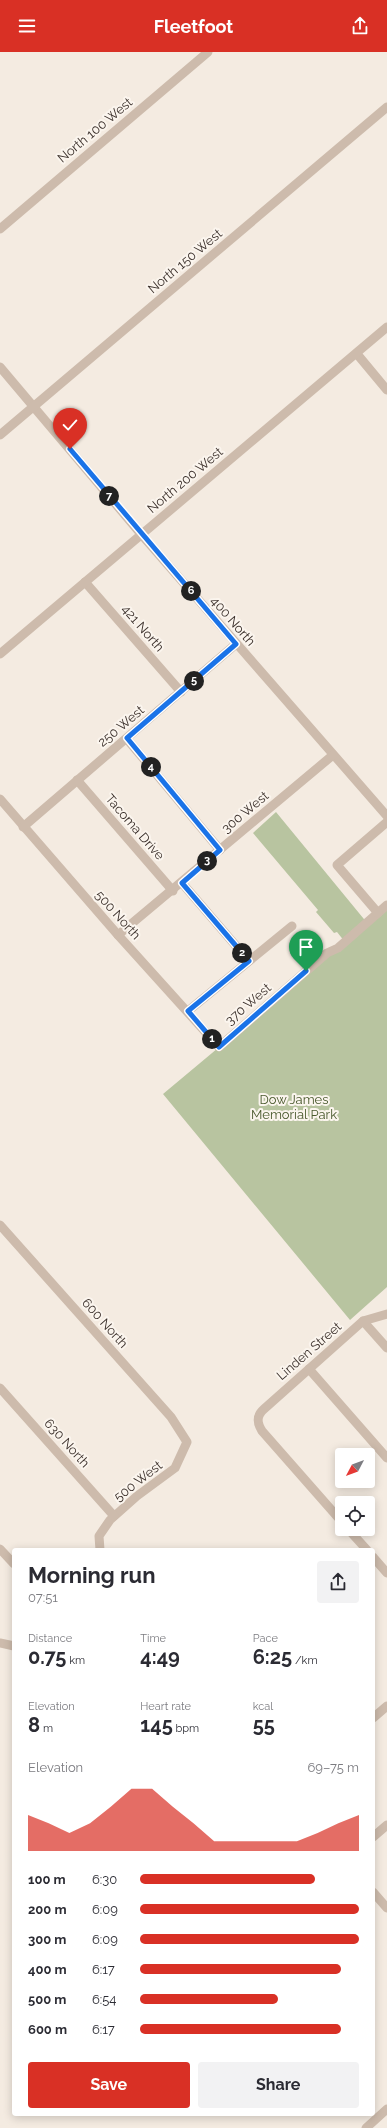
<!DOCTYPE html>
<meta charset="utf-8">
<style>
:root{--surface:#fff;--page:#f2f2f3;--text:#2b2b33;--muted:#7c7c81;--accent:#d93025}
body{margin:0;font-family:Raleway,sans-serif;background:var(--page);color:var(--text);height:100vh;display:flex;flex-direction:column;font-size:15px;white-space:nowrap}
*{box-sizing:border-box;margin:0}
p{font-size:13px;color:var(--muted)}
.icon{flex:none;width:22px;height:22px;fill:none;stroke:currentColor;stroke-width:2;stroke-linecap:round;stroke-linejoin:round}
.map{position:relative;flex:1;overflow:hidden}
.details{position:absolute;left:12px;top:1496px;width:363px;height:568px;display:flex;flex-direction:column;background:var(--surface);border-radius:4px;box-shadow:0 2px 10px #0003}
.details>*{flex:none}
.needle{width:26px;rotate:229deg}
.buttons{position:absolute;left:335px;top:1396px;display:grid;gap:8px}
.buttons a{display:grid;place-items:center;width:40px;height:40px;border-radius:4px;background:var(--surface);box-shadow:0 2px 10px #0003;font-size:20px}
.pin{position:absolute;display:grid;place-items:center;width:34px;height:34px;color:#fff;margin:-41px -17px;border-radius:50% 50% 50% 0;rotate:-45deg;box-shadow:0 0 4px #0007}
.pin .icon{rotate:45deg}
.km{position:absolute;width:20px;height:20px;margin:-10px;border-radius:50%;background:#222;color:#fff;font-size:11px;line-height:20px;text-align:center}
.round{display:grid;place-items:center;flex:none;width:42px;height:42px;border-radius:4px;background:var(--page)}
.overview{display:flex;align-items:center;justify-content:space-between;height:68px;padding:0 16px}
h1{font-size:22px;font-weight:700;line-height:30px}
.figures{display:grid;grid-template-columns:repeat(3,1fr);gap:6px;height:68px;padding:4px 16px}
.figures div{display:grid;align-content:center}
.figures b{font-size:20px;font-weight:700}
.figures small{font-size:11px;font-weight:400}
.figures p{font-size:11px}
.chart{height:112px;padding:8px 16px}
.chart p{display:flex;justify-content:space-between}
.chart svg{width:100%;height:72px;margin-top:4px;fill:var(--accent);opacity:.7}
.action{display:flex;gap:8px;margin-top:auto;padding:8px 16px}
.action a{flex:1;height:46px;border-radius:4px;background:var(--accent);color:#fff;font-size:16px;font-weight:700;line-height:46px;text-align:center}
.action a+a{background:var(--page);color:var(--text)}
ul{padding:0 16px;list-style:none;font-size:13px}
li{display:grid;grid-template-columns:64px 48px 1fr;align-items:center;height:30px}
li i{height:10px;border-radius:5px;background:var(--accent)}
header{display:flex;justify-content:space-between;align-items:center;height:52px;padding:0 16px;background:var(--accent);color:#fff;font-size:18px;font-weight:700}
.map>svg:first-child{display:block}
.green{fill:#b8c4a0}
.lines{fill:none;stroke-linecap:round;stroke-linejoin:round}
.minor{stroke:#cdbbac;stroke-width:9}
.route-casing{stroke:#fff;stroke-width:8}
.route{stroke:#1a73e8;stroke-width:5}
.labels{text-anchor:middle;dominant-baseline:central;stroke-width:4;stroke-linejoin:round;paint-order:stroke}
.street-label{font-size:13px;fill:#3b302b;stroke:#fbf5ee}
.park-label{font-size:13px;fill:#4a5a2e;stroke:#fbf5ee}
</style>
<header><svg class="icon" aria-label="menu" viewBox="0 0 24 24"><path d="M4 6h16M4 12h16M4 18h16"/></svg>Fleetfoot<svg class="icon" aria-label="share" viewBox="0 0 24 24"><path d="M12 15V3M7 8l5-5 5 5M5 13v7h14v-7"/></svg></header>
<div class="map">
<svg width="387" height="2076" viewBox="0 0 387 2076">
<rect width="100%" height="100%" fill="#f4ebe1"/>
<path class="green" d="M276,760L368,872L387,856V1235L350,1268L163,1042L345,890L337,880L334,881L316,860L318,858L253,781Z"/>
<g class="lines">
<g class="minor">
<path d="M0,177L208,0"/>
<path d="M357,302L387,338"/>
<path d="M0,315L141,482L387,764"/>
<path d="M0,383L387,55"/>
<path d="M85,530L181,640"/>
<path d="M0,602L387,275"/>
<path d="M127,687L220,798"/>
<path d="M77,728L173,839"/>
<path d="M0,747L118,883L219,995L327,901L338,896L387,853"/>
<path d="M23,775L236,592"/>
<path d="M182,831L249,909"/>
<path d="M378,861L337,813L387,770"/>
<path d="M118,883L333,703"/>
<path d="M188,959L292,874"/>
<path d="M0,1173L171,1365L187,1390L175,1416L137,1444L110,1468L99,1484L100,1498"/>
<path d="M363,1269L387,1296"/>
<path d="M309,1317L387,1406"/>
<path d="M0,1336L114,1464"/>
<path d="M342,1470L262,1379C257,1371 256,1364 264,1357L363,1269L387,1262"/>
<path d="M348,1477L367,1498"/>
<path d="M0,1497L14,1512"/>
<path d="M373,1505L387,1521"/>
<path d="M0,1591L14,1594"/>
<path d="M373,1666L387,1654"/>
<path d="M373,1785L387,1773"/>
<path d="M373,1840L387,1856"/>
<path d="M366,2076L387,2057"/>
</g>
</g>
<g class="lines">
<defs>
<path id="route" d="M70,397L236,592L127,686L220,798L182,831L249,909L188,959L219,995L306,919"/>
</defs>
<use href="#route" class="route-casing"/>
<use href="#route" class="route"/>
</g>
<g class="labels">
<g class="street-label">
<text transform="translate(95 78) rotate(-40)">North 100 West</text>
<text transform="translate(185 209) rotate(-40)">North 150 West</text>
<text transform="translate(185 428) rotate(-40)">North 200 West</text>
<text transform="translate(233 569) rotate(49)">400 North</text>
<text transform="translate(143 576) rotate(49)">421 North</text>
<text transform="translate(121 674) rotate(-40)">250 West</text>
<text transform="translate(245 760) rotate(-40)">300 West</text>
<text transform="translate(135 775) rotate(49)">Tacoma Drive</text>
<text transform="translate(118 863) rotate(48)">500 North</text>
<text transform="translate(248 952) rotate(-41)">370 West</text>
<text transform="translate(105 1271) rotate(48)">600 North</text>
<text transform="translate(309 1299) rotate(-41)">Linden Street</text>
<text transform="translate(67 1391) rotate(48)">630 North</text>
<text transform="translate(138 1429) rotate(-38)">500 West</text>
</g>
<g class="park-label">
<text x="294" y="1047">Dow James<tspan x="294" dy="15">Memorial Park</tspan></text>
</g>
</g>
</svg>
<div class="buttons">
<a><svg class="needle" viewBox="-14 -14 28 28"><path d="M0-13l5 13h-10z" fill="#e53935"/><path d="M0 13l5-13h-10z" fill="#7c7c81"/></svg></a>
<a><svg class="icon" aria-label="locate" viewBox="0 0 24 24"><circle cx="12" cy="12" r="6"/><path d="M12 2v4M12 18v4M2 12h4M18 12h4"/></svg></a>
</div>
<div class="pin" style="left:306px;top:919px;background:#1e9e55"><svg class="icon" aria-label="arrive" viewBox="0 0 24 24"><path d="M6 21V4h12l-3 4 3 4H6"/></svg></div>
<div class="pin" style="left:70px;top:397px;background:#d93025"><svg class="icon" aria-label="check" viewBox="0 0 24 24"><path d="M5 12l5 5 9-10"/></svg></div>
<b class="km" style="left:212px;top:987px">1</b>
<b class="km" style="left:242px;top:901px">2</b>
<b class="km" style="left:207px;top:809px">3</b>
<b class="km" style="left:151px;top:715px">4</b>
<b class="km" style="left:194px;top:629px">5</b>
<b class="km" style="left:191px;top:539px">6</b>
<b class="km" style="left:109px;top:444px">7</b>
<section class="details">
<div class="overview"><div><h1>Morning run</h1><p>07:51</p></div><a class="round"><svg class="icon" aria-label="share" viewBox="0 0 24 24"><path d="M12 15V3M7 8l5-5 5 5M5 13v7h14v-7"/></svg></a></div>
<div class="figures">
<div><p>Distance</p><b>0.75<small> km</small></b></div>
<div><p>Time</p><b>4:49</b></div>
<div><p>Pace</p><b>6:25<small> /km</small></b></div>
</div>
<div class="figures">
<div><p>Elevation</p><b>8<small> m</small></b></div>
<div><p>Heart rate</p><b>145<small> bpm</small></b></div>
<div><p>kcal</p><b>55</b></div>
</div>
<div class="chart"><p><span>Elevation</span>69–75 m</p>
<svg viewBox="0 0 160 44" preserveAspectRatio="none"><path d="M0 44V22L10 27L20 33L30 27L40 17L50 6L60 6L70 17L80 27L90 38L100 38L110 38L120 38L130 38L140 33L150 27L160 22V44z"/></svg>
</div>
<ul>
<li><b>100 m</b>6:30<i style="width:80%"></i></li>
<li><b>200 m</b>6:09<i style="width:100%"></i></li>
<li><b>300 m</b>6:09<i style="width:100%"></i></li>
<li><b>400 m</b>6:17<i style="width:92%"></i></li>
<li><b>500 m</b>6:54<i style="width:63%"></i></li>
<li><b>600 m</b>6:17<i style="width:92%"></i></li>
</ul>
<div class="action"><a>Save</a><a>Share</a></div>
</section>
</div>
